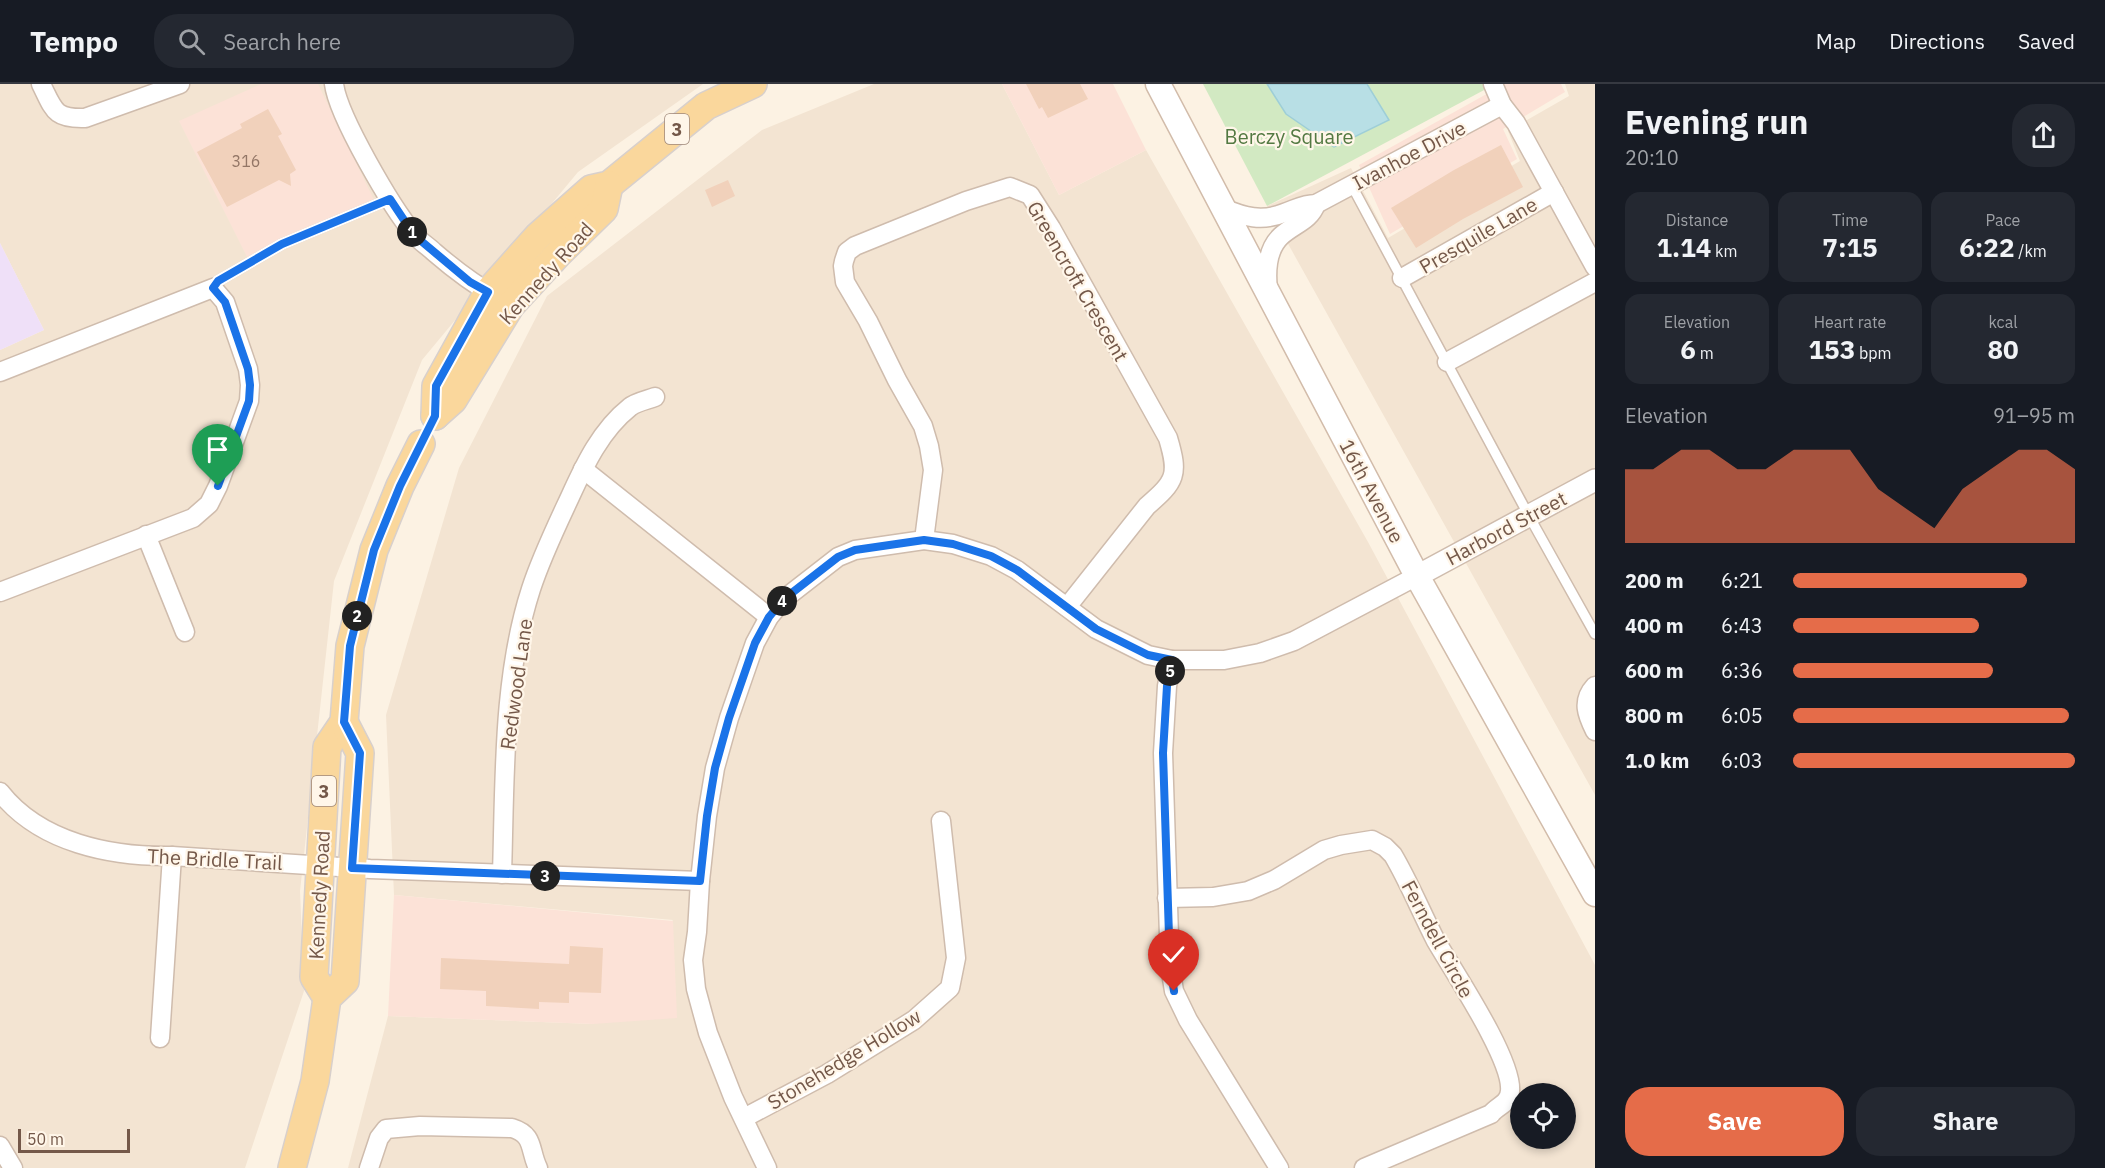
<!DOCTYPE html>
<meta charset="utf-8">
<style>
:root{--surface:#171b24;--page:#242831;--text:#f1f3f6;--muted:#9ea1a6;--line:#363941;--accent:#e56c49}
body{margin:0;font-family:"IBM Plex Sans",sans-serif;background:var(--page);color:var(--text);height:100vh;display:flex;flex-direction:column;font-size:22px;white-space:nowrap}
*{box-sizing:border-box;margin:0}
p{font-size:20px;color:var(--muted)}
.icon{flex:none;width:33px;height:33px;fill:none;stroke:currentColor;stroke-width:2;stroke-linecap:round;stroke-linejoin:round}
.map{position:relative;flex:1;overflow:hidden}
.details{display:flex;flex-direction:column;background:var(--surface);width:510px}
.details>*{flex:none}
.fabs{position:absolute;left:1510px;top:999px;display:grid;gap:12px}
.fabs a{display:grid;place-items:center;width:66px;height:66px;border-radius:50%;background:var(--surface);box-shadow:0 3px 9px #0003;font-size:30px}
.scale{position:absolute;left:18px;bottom:15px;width:112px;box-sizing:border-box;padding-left:6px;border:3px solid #745849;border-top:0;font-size:16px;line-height:21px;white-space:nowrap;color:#745849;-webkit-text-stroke:4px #fff6e9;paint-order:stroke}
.pin{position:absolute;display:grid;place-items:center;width:51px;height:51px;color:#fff;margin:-62px -26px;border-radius:50% 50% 50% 0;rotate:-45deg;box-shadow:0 0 6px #0007}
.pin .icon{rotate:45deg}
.km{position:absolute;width:30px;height:30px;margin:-15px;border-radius:50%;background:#222;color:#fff;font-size:16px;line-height:30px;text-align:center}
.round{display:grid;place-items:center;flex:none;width:63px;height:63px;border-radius:24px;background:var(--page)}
.overview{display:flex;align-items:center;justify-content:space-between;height:102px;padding:0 30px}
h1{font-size:33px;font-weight:800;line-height:45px}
.figures{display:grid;grid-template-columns:repeat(3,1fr);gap:9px;height:102px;padding:6px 30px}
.figures div{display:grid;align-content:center;border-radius:15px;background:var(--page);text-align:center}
.figures b{font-size:26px;font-weight:800}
.figures small{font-size:16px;font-weight:400}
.figures p{font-size:16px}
.chart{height:168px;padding:12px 30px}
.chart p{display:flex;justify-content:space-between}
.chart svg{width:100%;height:108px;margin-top:6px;fill:var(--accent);opacity:.7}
.primary-button{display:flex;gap:12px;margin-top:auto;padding:12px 30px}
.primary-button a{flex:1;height:69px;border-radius:24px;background:var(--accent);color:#fff;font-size:24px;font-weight:800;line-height:69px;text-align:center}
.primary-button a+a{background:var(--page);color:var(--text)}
ul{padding:0 30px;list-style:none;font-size:20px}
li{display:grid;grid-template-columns:96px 72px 1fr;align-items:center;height:45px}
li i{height:15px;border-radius:8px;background:var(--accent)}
header{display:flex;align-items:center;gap:36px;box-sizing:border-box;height:84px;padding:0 30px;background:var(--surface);border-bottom:2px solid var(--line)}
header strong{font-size:28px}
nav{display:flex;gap:33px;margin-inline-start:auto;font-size:21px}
.search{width:420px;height:54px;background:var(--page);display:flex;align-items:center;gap:15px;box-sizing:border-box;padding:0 21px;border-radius:24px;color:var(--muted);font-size:22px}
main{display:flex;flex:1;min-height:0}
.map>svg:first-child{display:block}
.residential{fill:#f3e4d2;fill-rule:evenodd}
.commercial{fill:#fce2d7}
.education{fill:#efe0f8}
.green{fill:#d2e9c2}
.water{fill:#b8dfe5;stroke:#9eced7;stroke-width:1.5}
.building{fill:#f1d1bb}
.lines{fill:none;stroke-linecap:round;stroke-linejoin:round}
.service-casing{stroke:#cfbcad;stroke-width:12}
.minor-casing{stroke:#cfbcad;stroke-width:21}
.tertiary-casing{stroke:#cfbcad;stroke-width:24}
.secondary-casing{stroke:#d2bcaa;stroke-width:27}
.primary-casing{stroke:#d8d0cc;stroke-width:30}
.service{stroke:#fff;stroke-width:9}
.minor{stroke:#fff;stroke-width:18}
.tertiary{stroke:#fff;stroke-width:21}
.secondary{stroke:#fff;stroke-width:24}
.primary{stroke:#fad79c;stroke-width:27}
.route-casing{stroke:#fff;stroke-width:12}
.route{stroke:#1a73e8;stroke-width:8}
.labels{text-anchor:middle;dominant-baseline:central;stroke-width:4.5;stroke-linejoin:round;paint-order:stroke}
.number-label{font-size:16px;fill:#937666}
.shield{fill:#fff6e9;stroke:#9e8779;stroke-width:1.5}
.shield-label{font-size:18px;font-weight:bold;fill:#745849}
.park-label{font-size:20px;fill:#537942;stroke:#fff6e9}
.street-label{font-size:20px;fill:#745849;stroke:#fff6e9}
</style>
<header>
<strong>Tempo</strong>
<div class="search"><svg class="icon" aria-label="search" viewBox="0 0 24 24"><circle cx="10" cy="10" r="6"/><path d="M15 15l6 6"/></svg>Search here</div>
<nav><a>Map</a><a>Directions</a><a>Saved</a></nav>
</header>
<main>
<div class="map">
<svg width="1595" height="1084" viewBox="0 0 1595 1084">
<rect width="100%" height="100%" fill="#fcf2e3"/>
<g class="residential">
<path d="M0,0H703L578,88L422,276L334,497L300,807L304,907L245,1084H0V266L44,246L0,159Z"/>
<path d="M874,0H1002L1059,111L1146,66L1368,458L1595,881V1084H348L388,932L593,940L673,836L394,811L386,631L459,384L547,212L762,46ZM1521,1010H1566V1054H1521Z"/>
<path d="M1565,0H1595V711L1267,122L1351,84L1388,154L1520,77L1508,47L1569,12Z"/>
</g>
<g class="commercial">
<path d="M261,0H318L375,118L250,179L179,37Z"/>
<path d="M1002,0H1113L1146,66L1059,111Z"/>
<path d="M1489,0H1561L1565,8L1503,45L1517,75L1390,150L1359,81L1492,7Z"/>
<path d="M394,811L673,837L677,934L593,940L388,932Z"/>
</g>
<path class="education" d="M0,159L44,246L0,266Z"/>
<path class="green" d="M1203,0H1484L1486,5L1267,122Z"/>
<path class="water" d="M1267,0H1367L1389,36L1334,63L1286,30Z"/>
<g class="building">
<path d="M1026,0H1080L1088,15L1048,34L1042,23L1039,25Z"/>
<path d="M268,25L282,50L278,52L296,86L290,90L291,102L279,96L227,123L197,68L242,44L240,40Z"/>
<path d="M1501,61L1523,103L1463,135L1416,164L1391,124L1454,86Z"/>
<path d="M728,96L735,112L712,123L705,106Z"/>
<path d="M570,862L603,864L601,909L569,908V919L539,918V925L486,922V907L440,905L441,874L569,880Z"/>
</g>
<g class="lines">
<defs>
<g id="service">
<path d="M1352,102L1529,432L1595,550"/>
<path d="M213,204L218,197L282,160L390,115"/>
</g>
<g id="minor">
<path d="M41,0C54,26 54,35 85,34L180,0"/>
<path d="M334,0C338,32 392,124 414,150C419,157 428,162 434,168C456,187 473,200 498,214"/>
<path d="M1493,0L1502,21L1516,39L1595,183"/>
<path d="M1223,124C1244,133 1262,138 1284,129C1296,125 1303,120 1316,120L1502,21"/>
<path d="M1402,194L1554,108"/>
<path d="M1268,206C1266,188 1267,165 1281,152C1294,140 1310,137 1316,120"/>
<path d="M1447,278L1595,198"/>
<path d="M0,288L213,204L225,218L248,285L250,301L249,317L218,402L209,420L193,434L0,508"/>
<path d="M583,385L769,533"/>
<path d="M146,451L185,548"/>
<path d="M924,456L933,386L929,362L923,342L897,296L868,237L845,198L843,182L844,177L847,168L855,162L966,117L1010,103L1030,111L1051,144L1168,354C1179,391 1176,397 1147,422L1067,523"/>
<path d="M1172,576L1167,602L1163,669L1170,882L1174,907L1188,936L1279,1084"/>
<path d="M1595,602C1581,617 1587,631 1595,647"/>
<path d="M0,708C40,759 111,773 172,772L370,785L700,797"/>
<path d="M502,790C505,698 502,594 531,505C541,474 556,443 570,413C585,380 601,346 630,323C636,318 647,316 655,313"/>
<path d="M1167,814L1213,813L1248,807L1274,796L1324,766L1341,761L1372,756L1385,763L1393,771C1409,798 1421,828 1436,857C1454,888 1513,976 1510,1007C1509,1020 1497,1022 1491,1030L1364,1084"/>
<path d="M160,954L172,772"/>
<path d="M744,1034L827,990L914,936L950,904L956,874L941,737"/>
<path d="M0,1062L13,1084"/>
<path d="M369,1084L379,1054L386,1045L420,1042L512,1044C535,1051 529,1066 538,1084"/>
<path d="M767,1084L733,1013L708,949L696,905L693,876L697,848L700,797L707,732L715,684L729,634L755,559L769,533L784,515L838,473L855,466L924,456L953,460L991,472L1017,486L1096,545L1148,571L1172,576H1224L1260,569L1294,557L1417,492"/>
</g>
<path id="tertiary" d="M1417,492L1595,396"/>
<path id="secondary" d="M1158,0L1417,492L1595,810"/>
<g id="primary">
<path d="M435,332L436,302L488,208L538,152L591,105L609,101L706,22L753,0"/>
<path d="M435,332L453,316L511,221L558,170L604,125L609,101"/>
<path d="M327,914L314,893L327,663L344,638L350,562L374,466L400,402L421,360"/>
<path d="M292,1084L315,997L327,914L345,897L360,669L344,638"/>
</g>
</defs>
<use href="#service" class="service-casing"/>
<use href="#minor" class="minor-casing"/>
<use href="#tertiary" class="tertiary-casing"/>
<use href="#secondary" class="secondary-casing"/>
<use href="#primary" class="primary-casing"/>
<use href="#service" class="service"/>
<use href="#minor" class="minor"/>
<use href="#tertiary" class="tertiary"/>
<use href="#secondary" class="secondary"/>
<use href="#primary" class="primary"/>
</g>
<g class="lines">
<defs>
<path id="route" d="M218,402L249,317L250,301L248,285L225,218L213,204L218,197L282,160L390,115L414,151L470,198L488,208L436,302L435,332L400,402L374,466L350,562L344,638L360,669L352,784L700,797L707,732L715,684L729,634L755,559L769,533L784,515L838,473L855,466L924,456L953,460L991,472L1017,486L1096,545L1148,571L1172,576L1167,602L1163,669L1170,882L1174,907"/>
</defs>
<use href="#route" class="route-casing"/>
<use href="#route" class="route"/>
</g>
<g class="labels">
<g class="number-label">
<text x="246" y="77">316</text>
</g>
<g class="shield">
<rect x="665" y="30" width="24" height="30" rx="4.5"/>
<rect x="312" y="692" width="24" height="30" rx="4.5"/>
</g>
<g class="shield-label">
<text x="677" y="45">3</text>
<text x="324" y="707">3</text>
</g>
<g class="park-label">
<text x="1289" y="52">Berczy Square</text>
</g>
<g class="street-label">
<text transform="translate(1409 71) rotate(-28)">Ivanhoe Drive</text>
<text transform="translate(1478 151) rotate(-30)">Presquile Lane</text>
<text transform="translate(546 189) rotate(-48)">Kennedy Road</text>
<text transform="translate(1078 197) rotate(60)">Greencroft Crescent</text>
<text transform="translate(1372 407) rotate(62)">16th Avenue</text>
<text transform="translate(1506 444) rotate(-28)">Harbord Street</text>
<text transform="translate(516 600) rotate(-82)">Redwood Lane</text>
<text transform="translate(215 775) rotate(3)">The Bridle Trail</text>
<text transform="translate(319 811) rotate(-87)">Kennedy Road</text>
<text transform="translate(1438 855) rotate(62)">Ferndell Circle</text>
<text transform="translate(844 975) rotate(-31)">Stonehedge Hollow</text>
</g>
</g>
</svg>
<div class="fabs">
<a><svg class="icon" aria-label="locate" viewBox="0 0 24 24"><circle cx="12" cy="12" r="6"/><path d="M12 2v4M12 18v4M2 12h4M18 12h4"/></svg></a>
</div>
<div class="scale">50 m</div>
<div class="pin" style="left:218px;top:402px;background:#1e9e55"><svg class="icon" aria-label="arrive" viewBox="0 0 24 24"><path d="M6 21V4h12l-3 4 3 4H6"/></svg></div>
<div class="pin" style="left:1174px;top:907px;background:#d93025"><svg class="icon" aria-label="check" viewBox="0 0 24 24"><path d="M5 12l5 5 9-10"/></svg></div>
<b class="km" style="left:412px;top:148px">1</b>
<b class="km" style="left:357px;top:532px">2</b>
<b class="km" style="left:545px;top:792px">3</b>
<b class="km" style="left:782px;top:517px">4</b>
<b class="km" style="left:1170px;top:587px">5</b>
</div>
<section class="details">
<div class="overview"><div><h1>Evening run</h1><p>20:10</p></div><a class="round"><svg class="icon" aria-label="share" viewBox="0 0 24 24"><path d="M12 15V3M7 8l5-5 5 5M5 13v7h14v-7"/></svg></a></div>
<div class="figures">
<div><p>Distance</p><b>1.14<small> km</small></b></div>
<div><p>Time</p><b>7:15</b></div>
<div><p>Pace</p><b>6:22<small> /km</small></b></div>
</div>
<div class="figures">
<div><p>Elevation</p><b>6<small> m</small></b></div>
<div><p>Heart rate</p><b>153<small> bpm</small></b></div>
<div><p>kcal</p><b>80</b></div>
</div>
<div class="chart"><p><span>Elevation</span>91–95 m</p>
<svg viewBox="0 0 160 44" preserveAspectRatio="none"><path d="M0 44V14L10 14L20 6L30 6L40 14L50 14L60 6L70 6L80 6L90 22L100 30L110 38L120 22L130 14L140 6L150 6L160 14V44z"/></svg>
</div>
<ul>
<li><b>200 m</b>6:21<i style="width:83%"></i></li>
<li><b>400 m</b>6:43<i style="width:66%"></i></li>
<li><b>600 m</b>6:36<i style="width:71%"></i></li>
<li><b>800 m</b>6:05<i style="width:98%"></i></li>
<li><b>1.0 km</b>6:03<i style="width:100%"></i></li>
</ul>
<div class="primary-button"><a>Save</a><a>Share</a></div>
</section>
</main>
